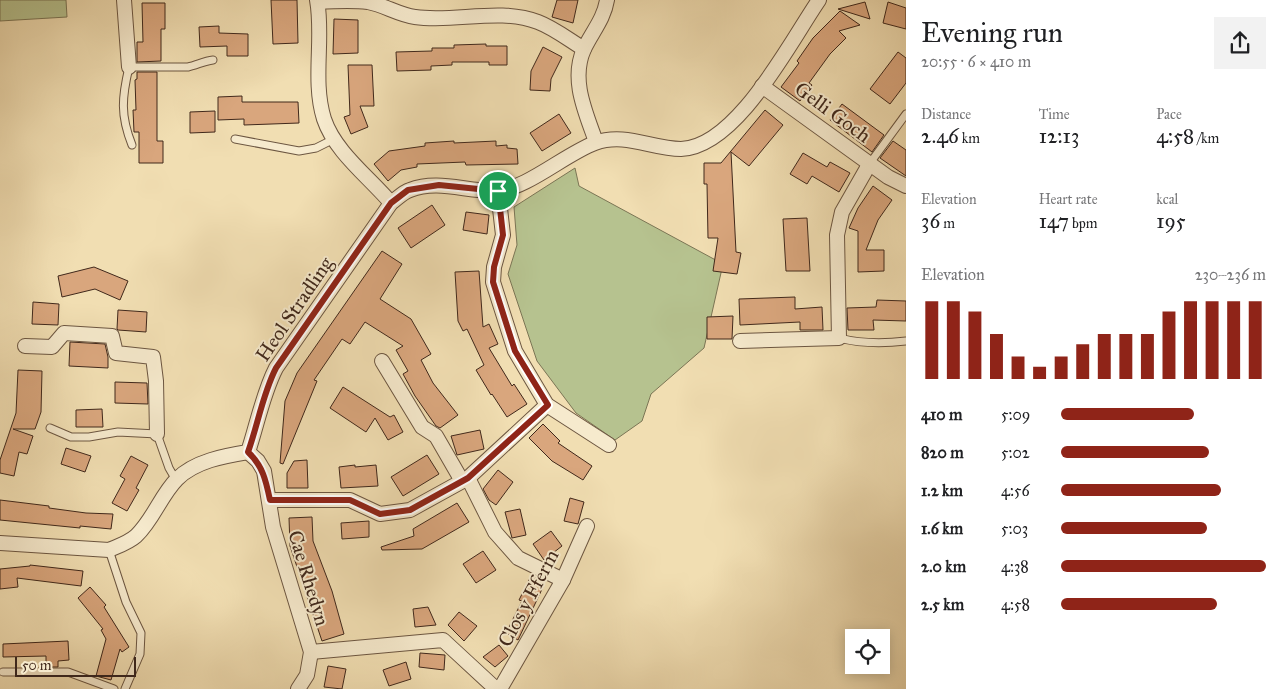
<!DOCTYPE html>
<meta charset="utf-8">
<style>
:root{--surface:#fff;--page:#f2f2f2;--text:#202124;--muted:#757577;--accent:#8f2418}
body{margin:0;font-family:"IM FELL Great Primer",serif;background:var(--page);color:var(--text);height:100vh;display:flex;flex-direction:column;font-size:19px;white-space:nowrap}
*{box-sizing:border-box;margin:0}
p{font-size:16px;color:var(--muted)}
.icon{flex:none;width:28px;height:28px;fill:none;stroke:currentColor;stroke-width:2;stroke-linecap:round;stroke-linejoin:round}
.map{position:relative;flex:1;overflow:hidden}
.sheet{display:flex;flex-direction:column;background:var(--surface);width:375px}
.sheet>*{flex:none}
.buttons{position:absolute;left:845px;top:629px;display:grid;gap:10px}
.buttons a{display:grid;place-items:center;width:45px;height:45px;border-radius:0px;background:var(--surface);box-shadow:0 2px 12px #0003;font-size:25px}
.scale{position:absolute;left:15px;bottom:12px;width:121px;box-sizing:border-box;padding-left:5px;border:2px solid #40281b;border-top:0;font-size:14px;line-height:18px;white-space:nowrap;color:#40281b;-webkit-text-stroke:4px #f6eacd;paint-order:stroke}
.pin{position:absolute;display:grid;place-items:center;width:42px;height:42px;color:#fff;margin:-21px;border:2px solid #fff;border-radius:50%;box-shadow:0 1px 5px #0007}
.round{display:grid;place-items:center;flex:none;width:52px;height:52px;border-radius:0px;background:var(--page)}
.overview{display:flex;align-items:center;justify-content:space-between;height:85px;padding:0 15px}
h1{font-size:28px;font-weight:600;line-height:38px}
.figures{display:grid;grid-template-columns:repeat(3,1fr);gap:8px;height:85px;padding:5px 15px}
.figures div{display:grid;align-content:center}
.figures b{font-size:21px;font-weight:600}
.figures small{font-size:14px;font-weight:400}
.figures p{font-size:14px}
.chart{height:140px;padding:10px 15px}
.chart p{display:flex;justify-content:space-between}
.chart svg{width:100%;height:90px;margin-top:5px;stroke:var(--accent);stroke-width:6}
ul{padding:0 15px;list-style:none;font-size:16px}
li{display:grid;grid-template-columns:80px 60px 1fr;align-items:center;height:38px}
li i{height:12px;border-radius:6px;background:var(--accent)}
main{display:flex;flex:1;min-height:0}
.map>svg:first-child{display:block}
.green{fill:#b6c28f;stroke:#7b7555}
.building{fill:#d9a67d;stroke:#40281b}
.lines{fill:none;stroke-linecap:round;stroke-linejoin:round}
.service-casing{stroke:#6c5641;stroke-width:9}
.minor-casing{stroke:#6c5641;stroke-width:16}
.service{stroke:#f6eacd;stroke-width:7}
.minor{stroke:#f6eacd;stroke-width:14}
.route-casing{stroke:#fff;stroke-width:10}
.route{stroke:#8f2418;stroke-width:6}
.labels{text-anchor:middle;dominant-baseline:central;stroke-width:4;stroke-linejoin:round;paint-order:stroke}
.street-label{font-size:20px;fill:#40281b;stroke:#f6eacd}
</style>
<main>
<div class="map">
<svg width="906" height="689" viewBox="0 0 906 689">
<rect width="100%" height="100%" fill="#f1deb2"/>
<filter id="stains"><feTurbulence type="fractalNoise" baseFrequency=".004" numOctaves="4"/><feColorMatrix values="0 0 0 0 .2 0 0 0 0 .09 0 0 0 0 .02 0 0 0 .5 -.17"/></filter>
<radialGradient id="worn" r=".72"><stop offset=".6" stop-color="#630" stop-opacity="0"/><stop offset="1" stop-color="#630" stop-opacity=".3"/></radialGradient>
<g class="green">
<path d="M0,0H66L67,17L0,21Z"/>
<path d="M575,168L579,186L723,264L704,348L651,394L642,421L615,440L576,413L537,361L508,274L517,245L514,207Z"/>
</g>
<g class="building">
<path d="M271,0H297L298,43L273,44Z"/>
<path d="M557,0H578L573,23L552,17Z"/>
<path d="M865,2L870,19L838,9Z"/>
<path d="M888,2L906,8V29L883,23Z"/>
<path d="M142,3H165V29H161V61L137,62V42H143Z"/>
<path d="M840,11L860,25L839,31L846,38L830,54L809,83L812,85L800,101L781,87L799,63L797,61L813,38Z"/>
<path d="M334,19L358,20V53L333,54Z"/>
<path d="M219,26V33L248,34V56H227V46L200,47L199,27Z"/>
<path d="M486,44V46H507V65H489V62H452V65L431,66V70L397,71L396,52L432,51V48H454V45Z"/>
<path d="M543,47L562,57L551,79L550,91L530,90L531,71Z"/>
<path d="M898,52L906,58V83L890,104L870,89Z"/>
<path d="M348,65H372L373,86L374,106H360L368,127L351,134L344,117L350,115Z"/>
<path d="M137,72H157V141H163V163H139V132H134L133,110H136L135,80L137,79Z"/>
<path d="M242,96V102H298L299,123L244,125V119L218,120V97Z"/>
<path d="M842,104L884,135L872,152L830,120Z"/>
<path d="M765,110L783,125L749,166L731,152L736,252L741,253L737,274L713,271L718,238H708L707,184H704V163H721Z"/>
<path d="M215,111V132L190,133V112Z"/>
<path d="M559,114L571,133L542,151L530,133Z"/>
<path d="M454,141V143L496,141V146L507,145V148L517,149L518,164L466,165L465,162L417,164V167L401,170L388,181L374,164L389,151L425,146V143Z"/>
<path d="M893,141L906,150V176L880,158Z"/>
<path d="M803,153L827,167L830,162L850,173L839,192L812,176L807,184L790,174Z"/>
<path d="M873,186L892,200L878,220L866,250H884V271L858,272V231L849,228L858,208Z"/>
<path d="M432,205L445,225L411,248L398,228Z"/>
<path d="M466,212L489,215L487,234L463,230Z"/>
<path d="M807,218L810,271H786L783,219Z"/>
<path d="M382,251L402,264L380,299L411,319L431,354L421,360L433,383L458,415L440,428L436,426L415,396L403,374L408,371L396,350L403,346L365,322L350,344L342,339L314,380L317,381L283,464L280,463L285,401L297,373Z"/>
<path d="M94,267L128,281L120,300L95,289L62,297L58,276Z"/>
<path d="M479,271L483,327L489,324L498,344L489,348L512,386L514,384L527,404L507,417L492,394L491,395L476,370L484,365L467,329L463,331L458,321L455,272Z"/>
<path d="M795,297V309L822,307L823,330H800V322L740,325L739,299Z"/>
<path d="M877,300L906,301V321L873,320L874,330H848L847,308L876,307Z"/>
<path d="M33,302L59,304L58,325L32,324Z"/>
<path d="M118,310L147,312L146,332L118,330L117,329Z"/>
<path d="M733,316L732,339H707V317Z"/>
<path d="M70,342L105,344L108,357V368L69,366Z"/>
<path d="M18,370L42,371L41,412L35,429H13L33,436L27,454L19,452L14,476L0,473V460L16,413Z"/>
<path d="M115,382L147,383L148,404L115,403Z"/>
<path d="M343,387L390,417L394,415L403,432L388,440L375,418L366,432L330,408Z"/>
<path d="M102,409L103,427H76V410Z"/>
<path d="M543,424L560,441L558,443L592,466L583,480L552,461L529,438Z"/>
<path d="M480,430L484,449L457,455L451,436Z"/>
<path d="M66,448L91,456L85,472L61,464Z"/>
<path d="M427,455L439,474L403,496L391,477Z"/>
<path d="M131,456L148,465L136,488L139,490L127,511L112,503L125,479L120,476Z"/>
<path d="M307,460L308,488H287V473L294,461Z"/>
<path d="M355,465V467L376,465L378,486L341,488L339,467Z"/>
<path d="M498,470L513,482L496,505L489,500L483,489Z"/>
<path d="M570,498L584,502L578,524L564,521Z"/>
<path d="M0,500L49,506V508L86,513L113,514L111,529L80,526V528L0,520Z"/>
<path d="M457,503L469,522L422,549L382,550L381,547L414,536L413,529Z"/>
<path d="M520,509L526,535L512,538L505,512Z"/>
<path d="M312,517L313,541L332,591L344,634L322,641L290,546L289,518Z"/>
<path d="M369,521V537L342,539L341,523Z"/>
<path d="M551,531L562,546L544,560L533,544Z"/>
<path d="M483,551L496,570L476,583L463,564Z"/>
<path d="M30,565L83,571L81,586L17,578L18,587L0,589V569L30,566Z"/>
<path d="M531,576L543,582V587L518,640L506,633L522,601L519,600Z"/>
<path d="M90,587L106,605L104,607L129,647L122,652L120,649L111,680L96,676L106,639L101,630L103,629L78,598Z"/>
<path d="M428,607L436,625L415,627L413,609Z"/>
<path d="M459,612L477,626L464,641L448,625Z"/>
<path d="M68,641L69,660L58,661V667H46V656L3,657V644Z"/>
<path d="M499,645L508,656L495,667L483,657Z"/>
<path d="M420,653L445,655L444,670L419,667Z"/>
<path d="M406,662L411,679L389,686L383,670Z"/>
<path d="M328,666L346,669L342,689L324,687Z"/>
</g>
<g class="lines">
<defs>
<g id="service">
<path d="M235,139L299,151L316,148L334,139"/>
<path d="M132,145C120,115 122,97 129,67H188C197,65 204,61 213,60"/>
<path d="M870,163L906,114"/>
<path d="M839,338C862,344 882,344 906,341"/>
<path d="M50,428L71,437H89L118,432L157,434L169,468L176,480"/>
<path d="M109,550L126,602L141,633L140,654L125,689"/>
<path d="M3,672H68L114,689"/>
</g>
<g id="minor">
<path d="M124,0L129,67"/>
<path d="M317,0C324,38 312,81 324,119C335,152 369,177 391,203"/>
<path d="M318,2C334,1 352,0 368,2C384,5 399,15 415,17C455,23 499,7 538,22C554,28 569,40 584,49"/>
<path d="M762,86L888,177L906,186"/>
<path d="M596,142C586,113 570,80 584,49C592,32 604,19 607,0"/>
<path d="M498,191L503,235L494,267L493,282L515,351L547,405L609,445"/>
<path d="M740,341L839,338L837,235L842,212L870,163"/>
<path d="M25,346L52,347L64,333L112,336L116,353L153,357L156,381L157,434"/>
<path d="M382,361L422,427L436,436L462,481"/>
<path d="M248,452L258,461L264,471L273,527L311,652L307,675L298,689"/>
<path d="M468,478L495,532L518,558L563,580"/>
<path d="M270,500H350L380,514L410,510L468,478L547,405"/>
<path d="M0,543L109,550C118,546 128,543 136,536C153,520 161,495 177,479C195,461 224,456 248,452C257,425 263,393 276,368L391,203C397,199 403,192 410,190C438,179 467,192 496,191C527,189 565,154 595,143C625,132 652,149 681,149C737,147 790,42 819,0"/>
<path d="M311,652L443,640L496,689"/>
<path d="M500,689L563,580L587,526"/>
</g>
</defs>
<use href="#service" class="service-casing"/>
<use href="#minor" class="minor-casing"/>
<use href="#service" class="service"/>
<use href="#minor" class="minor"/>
</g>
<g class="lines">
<defs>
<path id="route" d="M439,185L498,191L503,235L494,267L493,282L515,351L548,405L468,478L410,510L380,514L350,500H270C266,481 263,466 248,452C258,424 263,393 276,368L391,203L408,190Z"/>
</defs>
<use href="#route" class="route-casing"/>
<use href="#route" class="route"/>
</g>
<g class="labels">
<g class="street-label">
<text transform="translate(833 112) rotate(36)">Gelli Goch</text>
<text transform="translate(294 309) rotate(-56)">Heol Stradling</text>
<text transform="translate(309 578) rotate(73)">Cae Rhedyn</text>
<text transform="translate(528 598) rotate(-62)">Clos y Fferm</text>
</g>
</g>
<rect width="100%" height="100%" filter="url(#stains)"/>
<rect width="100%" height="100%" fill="url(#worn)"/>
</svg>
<div class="buttons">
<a><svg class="icon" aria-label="locate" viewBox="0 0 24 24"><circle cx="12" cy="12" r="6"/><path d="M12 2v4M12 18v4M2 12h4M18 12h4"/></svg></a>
</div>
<div class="scale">50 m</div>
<div class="pin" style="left:498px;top:191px;background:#1e9e55"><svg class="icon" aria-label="arrive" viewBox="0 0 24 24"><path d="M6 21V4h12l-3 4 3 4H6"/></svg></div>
</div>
<section class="sheet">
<div class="overview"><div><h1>Evening run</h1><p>20:55 · 6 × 410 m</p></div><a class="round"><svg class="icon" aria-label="share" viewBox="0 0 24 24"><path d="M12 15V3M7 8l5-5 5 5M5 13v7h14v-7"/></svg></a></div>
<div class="figures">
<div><p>Distance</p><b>2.46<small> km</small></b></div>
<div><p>Time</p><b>12:13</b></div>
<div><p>Pace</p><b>4:58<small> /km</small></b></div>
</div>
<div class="figures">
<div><p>Elevation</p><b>36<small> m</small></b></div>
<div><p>Heart rate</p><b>147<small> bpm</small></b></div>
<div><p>kcal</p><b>195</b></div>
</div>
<div class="chart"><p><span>Elevation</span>230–236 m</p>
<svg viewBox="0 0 160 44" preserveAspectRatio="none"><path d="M5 44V6M15 44V6M25 44V11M35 44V22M45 44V33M55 44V38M65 44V33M75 44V27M85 44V22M95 44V22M105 44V22M115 44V11M125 44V6M135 44V6M145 44V6M155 44V6"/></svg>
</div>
<ul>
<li><b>410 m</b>5:09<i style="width:65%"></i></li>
<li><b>820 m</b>5:02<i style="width:72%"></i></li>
<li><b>1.2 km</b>4:56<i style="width:78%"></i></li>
<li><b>1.6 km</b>5:03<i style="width:71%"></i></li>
<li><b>2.0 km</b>4:38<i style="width:100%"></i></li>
<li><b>2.5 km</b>4:58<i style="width:76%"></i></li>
</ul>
</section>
</main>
